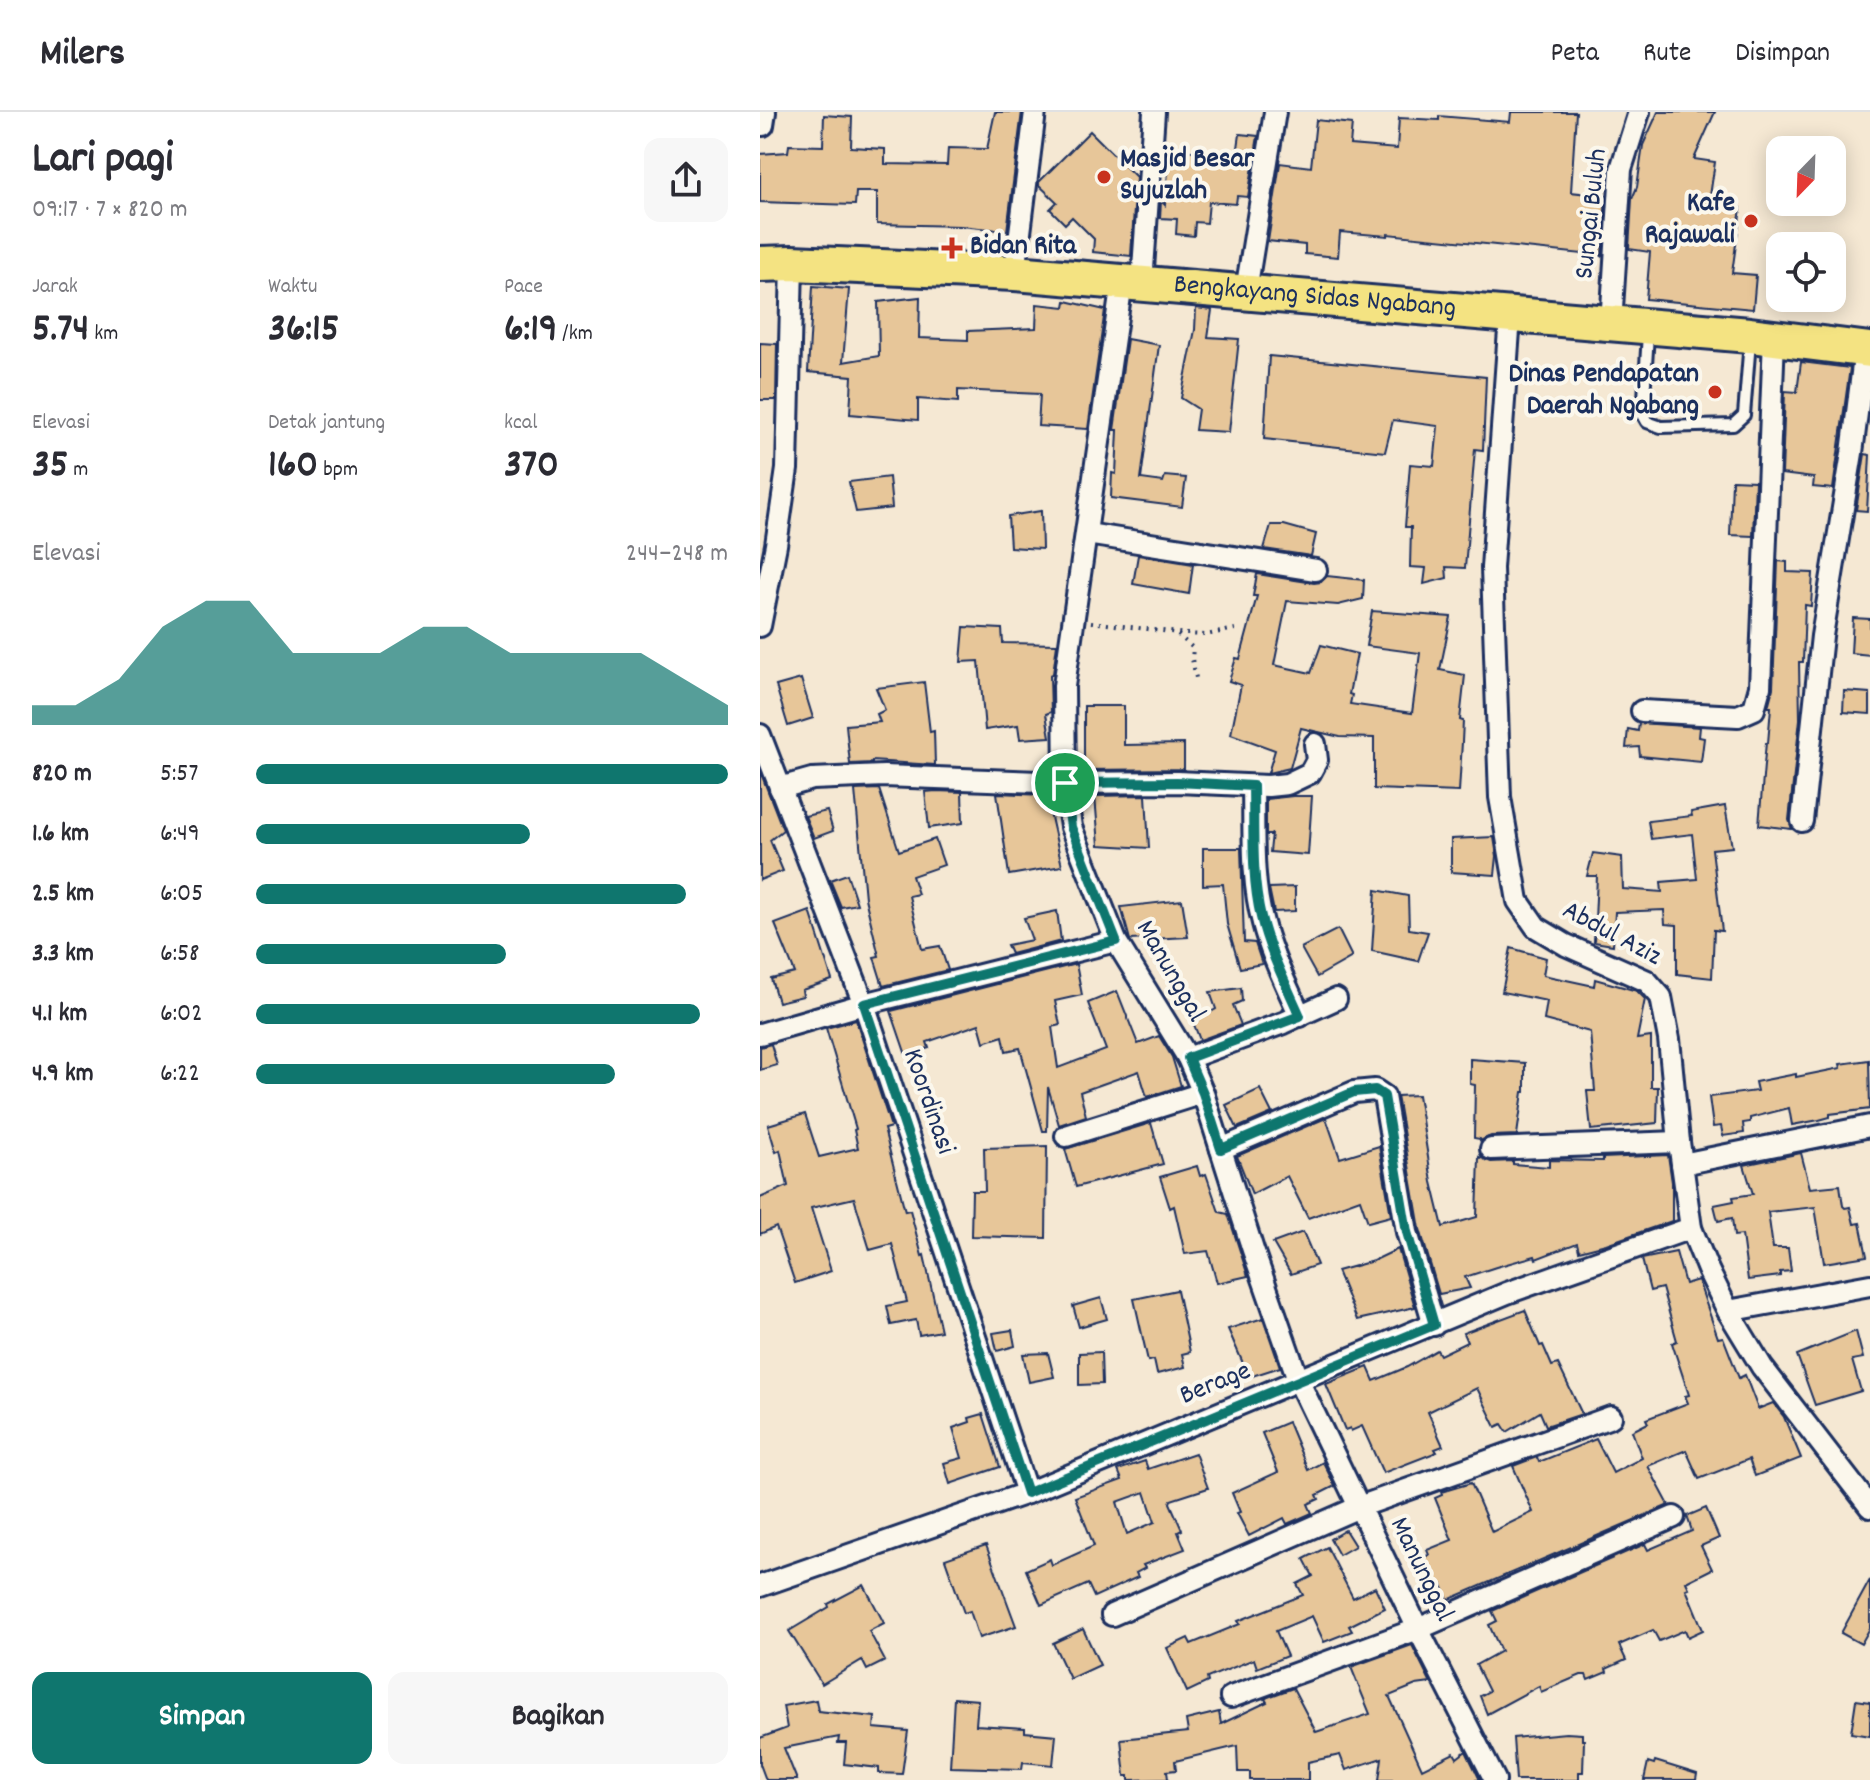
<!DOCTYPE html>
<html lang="id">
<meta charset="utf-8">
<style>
:root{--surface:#fff;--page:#f7f7f7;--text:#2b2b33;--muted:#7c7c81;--line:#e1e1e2;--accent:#0f766e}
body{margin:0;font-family:Dekko,sans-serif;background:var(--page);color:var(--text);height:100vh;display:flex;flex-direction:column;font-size:30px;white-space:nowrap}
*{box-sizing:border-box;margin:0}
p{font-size:26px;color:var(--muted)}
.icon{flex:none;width:44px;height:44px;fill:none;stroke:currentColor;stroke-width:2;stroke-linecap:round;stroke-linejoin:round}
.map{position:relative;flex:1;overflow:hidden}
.side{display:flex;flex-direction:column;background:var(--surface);width:760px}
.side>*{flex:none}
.needle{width:52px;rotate:203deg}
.controls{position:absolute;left:1006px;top:24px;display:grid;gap:16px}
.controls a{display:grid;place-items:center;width:80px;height:80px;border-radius:16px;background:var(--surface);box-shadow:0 4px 20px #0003;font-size:40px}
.pin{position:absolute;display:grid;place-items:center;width:68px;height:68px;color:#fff;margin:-34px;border:4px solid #fff;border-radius:50%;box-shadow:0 2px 8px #0007}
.round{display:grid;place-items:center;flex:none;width:84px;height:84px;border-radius:16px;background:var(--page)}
.summary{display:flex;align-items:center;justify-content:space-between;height:136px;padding:0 32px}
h1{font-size:44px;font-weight:700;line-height:60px}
.metrics{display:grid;grid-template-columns:repeat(3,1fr);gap:12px;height:136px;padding:8px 32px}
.metrics div{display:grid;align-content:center}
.metrics b{font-size:40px;font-weight:700}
.metrics small{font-size:22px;font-weight:400}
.metrics p{font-size:22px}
.chart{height:224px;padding:16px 32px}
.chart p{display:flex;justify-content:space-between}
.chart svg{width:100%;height:144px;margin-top:8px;fill:var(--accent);opacity:.7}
.button{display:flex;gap:16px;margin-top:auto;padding:16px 32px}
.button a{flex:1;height:92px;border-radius:16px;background:var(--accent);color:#fff;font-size:32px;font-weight:700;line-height:92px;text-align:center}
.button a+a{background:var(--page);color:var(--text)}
ul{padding:0 32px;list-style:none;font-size:26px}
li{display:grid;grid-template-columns:128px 96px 1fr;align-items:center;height:60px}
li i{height:20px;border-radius:10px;background:var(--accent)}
header{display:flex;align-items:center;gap:48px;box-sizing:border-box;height:112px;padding:0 40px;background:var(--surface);border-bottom:2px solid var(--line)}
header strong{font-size:38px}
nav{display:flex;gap:44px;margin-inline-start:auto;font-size:28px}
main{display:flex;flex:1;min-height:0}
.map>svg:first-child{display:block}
.building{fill:#e7c699;stroke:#1b2f5e;stroke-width:2;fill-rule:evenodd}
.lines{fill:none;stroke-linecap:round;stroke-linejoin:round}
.service-casing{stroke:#1b2f5e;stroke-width:16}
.minor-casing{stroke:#1b2f5e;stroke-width:26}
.trunk-casing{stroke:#1b2f5e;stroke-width:40}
.path{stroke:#1b2f5e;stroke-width:4;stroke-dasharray:2 6;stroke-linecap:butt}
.service{stroke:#fbf7ec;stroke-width:10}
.minor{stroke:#fbf7ec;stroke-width:20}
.trunk{stroke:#f4e382;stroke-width:34}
.route-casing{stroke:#fff;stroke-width:16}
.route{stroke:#0f766e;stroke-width:10}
.poi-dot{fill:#c8321e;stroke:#fbf7ec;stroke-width:3}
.labels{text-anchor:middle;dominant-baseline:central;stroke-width:8;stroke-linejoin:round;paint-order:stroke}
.poi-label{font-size:28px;font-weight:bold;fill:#1b2f5e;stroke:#fbf7ec;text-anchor:start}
.street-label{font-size:28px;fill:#1b2f5e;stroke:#fbf7ec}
</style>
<header>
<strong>Milers</strong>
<nav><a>Peta</a><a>Rute</a><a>Disimpan</a></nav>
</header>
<main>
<section class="side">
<div class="summary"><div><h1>Lari pagi</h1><p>09:17 · 7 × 820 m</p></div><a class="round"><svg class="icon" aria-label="share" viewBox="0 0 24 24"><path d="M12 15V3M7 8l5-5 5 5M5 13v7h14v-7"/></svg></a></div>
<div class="metrics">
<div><p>Jarak</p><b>5.74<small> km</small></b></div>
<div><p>Waktu</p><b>36:15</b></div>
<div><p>Pace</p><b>6:19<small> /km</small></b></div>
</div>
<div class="metrics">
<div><p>Elevasi</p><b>35<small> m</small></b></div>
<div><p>Detak jantung</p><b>160<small> bpm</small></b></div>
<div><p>kcal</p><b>370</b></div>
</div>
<div class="chart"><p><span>Elevasi</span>244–248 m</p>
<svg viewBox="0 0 160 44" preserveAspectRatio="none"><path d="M0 44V38L10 38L20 30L30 14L40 6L50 6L60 22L70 22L80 22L90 14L100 14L110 22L120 22L130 22L140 22L150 30L160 38V44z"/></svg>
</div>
<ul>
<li><b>820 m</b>5:57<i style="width:100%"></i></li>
<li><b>1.6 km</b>6:49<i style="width:58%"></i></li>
<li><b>2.5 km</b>6:05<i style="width:91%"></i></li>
<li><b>3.3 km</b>6:58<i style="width:53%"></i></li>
<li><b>4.1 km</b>6:02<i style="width:94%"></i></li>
<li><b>4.9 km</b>6:22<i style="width:76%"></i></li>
</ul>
<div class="button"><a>Simpan</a><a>Bagikan</a></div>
</section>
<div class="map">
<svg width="1110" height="1668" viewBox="0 0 1110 1668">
<rect width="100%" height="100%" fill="#f5e8d3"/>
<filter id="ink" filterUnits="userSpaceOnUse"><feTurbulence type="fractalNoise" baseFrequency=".0125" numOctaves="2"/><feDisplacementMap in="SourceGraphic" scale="16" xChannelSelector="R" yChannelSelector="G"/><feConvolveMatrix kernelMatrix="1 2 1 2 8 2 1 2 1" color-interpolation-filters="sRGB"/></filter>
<g filter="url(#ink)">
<g class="building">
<path d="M235,0H262L247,119L201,114L117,112V80H96L95,93L0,90V42L28,40L29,33L63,34L64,3L92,5L91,35L125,37V52L187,53L188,36L227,37Z"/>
<path d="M751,0H816L811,80L846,84L842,144L628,122V124L580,120L578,145L545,142V133L508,129L520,51L551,55L556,8L592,12L590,33L637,37L639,6L679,8V4L750,10Z"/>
<path d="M898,0H955L934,47L955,50L949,91L981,96L972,161L996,163L993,197L886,187L890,140L869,137L872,87L877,75L883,33Z"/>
<path d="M330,19L376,65L371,144L333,140L334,127L312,105L305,112L290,97L297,90L279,73V70Z"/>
<path d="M480,22L498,24L488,85L477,84L476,92L449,90L447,111L435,110L434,124L416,122L417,107L400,106L401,89L405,93L410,37L477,43Z"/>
<path d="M53,174L89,177L83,250L119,244L118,190L160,185L159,226L208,228V219L276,216L277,192L305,195L306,189L345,198L328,317L278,314L280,282L198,278V290L158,287V308L90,302L92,264L48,260Z"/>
<path d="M436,196L452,198L448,225L479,227L469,320L435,318L438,297L421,286L435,218Z"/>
<path d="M367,227L399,233L381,367L403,370L405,364L426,366L422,395L351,386L352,361L356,362L358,318H354Z"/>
<path d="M0,231L17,232L16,288H0Z"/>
<path d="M509,244L726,265L723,338L715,337L705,456L686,455L687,466L664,472L666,456L650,455L651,415H645L650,352L674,354L678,314L633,308L625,340L504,327Z"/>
<path d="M1041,250L1090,256L1073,377L1053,375L1054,366L1022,362L1025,279L1037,280Z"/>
<path d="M1105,342L1110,343L1107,399L1096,398Z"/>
<path d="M129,365L132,396L96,400L89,370Z"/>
<path d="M972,368L995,369L993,424L970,423Z"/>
<path d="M281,399L282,437L250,435L248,404Z"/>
<path d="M511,413H524L556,422L551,444L504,437Z"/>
<path d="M378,443L433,452L429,482L373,472Z"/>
<path d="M1018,449L1027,450V460L1053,461L1051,494L1045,493L1043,550H1039L1040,607L1029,708L1032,717L999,713L1005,641L1006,631H1008L1011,595H1008L1013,576Z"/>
<path d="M497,462L554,471L561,470L567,464L604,468L603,487L578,493L527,489L514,553L551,561L561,533L597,542L589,582L592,583L590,592L652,601L660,541L606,534L612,499L691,505L680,558L705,563L700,608L703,609L702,630L699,680L614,677V626L580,625L541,616L530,656L508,661L515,638L471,622L481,573L469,569L476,546L480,547L497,484H493Z"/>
<path d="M1093,506L1110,507V543L1091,541Z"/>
<path d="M204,515L242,517L243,531L297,532L293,562L290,563L291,600L286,602L290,625L260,627L258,613L225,618L219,549L201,550Z"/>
<path d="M41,567L53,606L28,614L16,574Z"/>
<path d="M164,570L170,620L174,619L175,653L112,649V651L90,652L86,613L120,610L117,602L125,598L116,576Z"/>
<path d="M1084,579L1110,581V602L1083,600Z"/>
<path d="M324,594H364V633L424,632V657L324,658Z"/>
<path d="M879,611L940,615L939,625L944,626L941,650L880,644L879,635L866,636L868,617L878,619Z"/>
<path d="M0,659L23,718L10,728L23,759L0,768Z"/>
<path d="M119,677L139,739L175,727L184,753L152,764L158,782L149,784L162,837L180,834L188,858L123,874L114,845L119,844L105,786L95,678Z"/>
<path d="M176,679L202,680L203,711L169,716L165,680Z"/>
<path d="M237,681L286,683L302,754L249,763Z"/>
<path d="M386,683L389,736L339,733L335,684Z"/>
<path d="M533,684H552L548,743L510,740L512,721L511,723H506V687Z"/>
<path d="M965,694L972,735L952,737L962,819L954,818L952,866L917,862V813L905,812L904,798L855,800L853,833L834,830L837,764H827L833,741L862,745L863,777L902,780L901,770L937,767L932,722L891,727L888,709L932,704L931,700Z"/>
<path d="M67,699L73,719L54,726L45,704Z"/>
<path d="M734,725L737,744L735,763L691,760V727Z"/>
<path d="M443,736H481L484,830L495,831L502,852L480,856L467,812L463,772L443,773Z"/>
<path d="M87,762L97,792L81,795L70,768Z"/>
<path d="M535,775V799L514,800L509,776Z"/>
<path d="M616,778L648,784L649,817L668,820L658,849L612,839Z"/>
<path d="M422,788L428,825L370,828L361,795Z"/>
<path d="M50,799L72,868L42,878L43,884L18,890L11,867L35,861L15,812Z"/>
<path d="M297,799L301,829L251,842L247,833L272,828L264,806Z"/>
<path d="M578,817L592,845L557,865L541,836Z"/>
<path d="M751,836L786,846L783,863L834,874L835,867L877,879L885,887L877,927L891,925V975H898L897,1011L831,1018L827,979H835L830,920L784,908L787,889L742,880Z"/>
<path d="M316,852L322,883L295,889L300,913L292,915L298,956L346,938L328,891L357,879L378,932L399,924L412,945L421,974L387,985L379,959L320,980L326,1004L299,1013L288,975L287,1019H283L260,936L246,939L243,924L224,930L219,912L167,930L169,936L146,943L131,899Z"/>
<path d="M481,876L482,889L473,893L481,913L440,928L433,910L456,897L450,880Z"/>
<path d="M96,908L131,1015L124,1017L145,1099L150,1098L162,1144L164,1143L181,1219L159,1223L156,1208L131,1213L127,1194L147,1190L132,1132L110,1138L94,1086L51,1096L71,1159L35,1171L16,1115L0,1122V1086L28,1074L20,1038L16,1040L8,1013L45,1002L59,1045L98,1036L94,1018L96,1017L66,916Z"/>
<path d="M11,932L17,953L0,958V935Z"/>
<path d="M710,947L765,951V980H763L757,1023L731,1024L720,1029V1027L714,1026L715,973L710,972Z"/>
<path d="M1109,948L1110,997L1070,1002V1005L1059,1008L1032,1013L1029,996L990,1006V1010L983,1011L984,1021L963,1024L961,1014L953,1015L949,985L997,979L995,970L1036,962V965L1081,956L1080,952Z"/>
<path d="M500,977L512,1001L477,1016L466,993Z"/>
<path d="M658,983L672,1070L683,1115L717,1105L719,1045L731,1050L753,1049V1052L789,1055V1048L843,1049V1046L908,1043L912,1070V1109L846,1132L819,1139L817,1131L776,1147L775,1144L736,1155L705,1165L710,1176L679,1182L660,1117L637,984Z"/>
<path d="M566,1006L580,1046L619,1034L631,1104L608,1110L600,1087L548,1106L527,1064L492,1082L477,1044Z"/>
<path d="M391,1011L403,1052L316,1075L305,1037Z"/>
<path d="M287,1034L286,1126L211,1124L212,1079H225L224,1036Z"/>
<path d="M1041,1041L1050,1076L1080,1073L1083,1094L1085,1096L1090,1095L1094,1112L1100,1111L1107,1144L1064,1151L1055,1095L1008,1100L1013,1136H1028L1031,1159L1020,1160V1164L988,1168L982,1123L974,1124L972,1106L958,1109L954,1093L974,1089L973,1085L993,1082L984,1053Z"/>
<path d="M437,1054L440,1064L446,1062L459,1100L468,1102L488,1164L457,1171L448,1139L425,1142L414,1094L410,1096L400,1065Z"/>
<path d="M543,1120L557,1153L531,1162L513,1131Z"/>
<path d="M638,1137L655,1195L597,1208L577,1159L613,1149Z"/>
<path d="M916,1140L925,1172L938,1168L958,1226L963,1225L979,1266L985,1263L998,1297L1013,1291L1024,1305L1041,1346L995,1364L989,1347L939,1367L926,1338L888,1354L909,1393L688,1488L682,1473L676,1476L662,1446L669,1443L667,1438L692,1428L675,1386L682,1383L681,1380L711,1371L732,1420L773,1400L753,1354L777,1345L779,1350L836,1327L853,1361L882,1346L872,1319L888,1311L886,1307L928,1291L925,1284L929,1283L912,1231L917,1229L902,1176L890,1179L882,1147Z"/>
<path d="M417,1178L430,1240L422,1242L425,1255L397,1262L394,1248L388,1249L374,1187Z"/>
<path d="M341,1186L347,1207L319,1215L313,1194Z"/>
<path d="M765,1198L780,1234L783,1233L792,1254L798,1252L822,1302L786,1314L780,1300L747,1320L742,1312L736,1315L717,1276L668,1300L683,1334L675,1337L677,1340L623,1361L602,1314L591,1319L590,1316L585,1318L566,1272L608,1255L614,1269L647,1255L677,1238L680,1243L707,1230L703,1221Z"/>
<path d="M503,1206L520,1255L489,1265L468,1217Z"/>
<path d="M252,1218L255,1234L237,1239L233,1221Z"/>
<path d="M1096,1219L1103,1246L1092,1248L1101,1279L1055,1293L1037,1243Z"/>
<path d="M341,1240L342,1272L319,1273V1241Z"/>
<path d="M288,1241L294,1265L269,1270L263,1242Z"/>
<path d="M223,1302L240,1355L190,1372L184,1351L202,1346L193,1316L210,1310L209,1306Z"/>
<path d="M528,1310L548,1358L563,1350L575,1374L557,1383L559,1387L548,1392L552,1401L527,1412L524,1406L489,1424L477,1401L480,1400L472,1381L518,1360L502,1321Z"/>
<path d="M435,1341L448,1376L411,1388L410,1391L422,1418L418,1420L425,1437L383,1453L385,1456L376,1461L378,1465L334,1485L328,1472L281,1493L266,1458L290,1447L292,1453L334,1434L315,1385L362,1368L358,1358L385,1349L388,1357ZM385,1380L395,1410L367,1422L357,1390Z"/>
<path d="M946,1396L959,1426L941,1434L952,1457L926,1470L929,1476L926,1477L943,1518L928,1525L925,1518L899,1529L893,1518L859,1533L866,1548L846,1557L847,1560L828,1568L826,1563H821L781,1580L779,1574L727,1602L720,1584L729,1579L716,1553L741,1539L729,1513L737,1509L732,1499L885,1432L888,1438L932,1419L927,1404Z"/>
<path d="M585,1418L595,1434L579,1443L570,1427Z"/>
<path d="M226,1433L256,1514L219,1526L210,1499L204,1501L185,1447Z"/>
<path d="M567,1435L593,1486L615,1475L625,1496L589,1514L592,1519L564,1530L552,1504L516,1519L527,1544L497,1556L494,1547L447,1566L448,1570L427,1580L407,1536L428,1526L431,1532L480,1512L478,1509L543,1483L537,1472L553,1464L544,1447Z"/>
<path d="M1110,1468V1516L1101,1532L1081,1521Z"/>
<path d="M104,1473L124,1511L109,1519L125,1549L107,1558L102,1548L62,1572L29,1519L69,1495L68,1492Z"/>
<path d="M323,1517L340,1553L310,1567L293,1531Z"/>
<path d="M652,1533L671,1571L656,1573L629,1584L662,1657L694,1641L697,1646L706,1639L720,1668H619L622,1646L586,1658L580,1643L548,1650V1668H490V1660H478L477,1634L415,1649L416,1658L407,1659L408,1667L369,1668V1664H365L361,1627L428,1620L426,1608L459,1600L461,1612L507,1590L505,1587L508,1585L533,1576L556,1620L610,1602L591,1555Z"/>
<path d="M194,1586L218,1588L216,1613L265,1616V1620L296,1623L293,1653L263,1650L262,1657L190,1655Z"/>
<path d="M56,1588L58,1599L115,1605L114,1616L148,1619L142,1662L119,1661V1656L84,1652L86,1631H78L79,1625L24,1636L37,1668H6L0,1652V1626L27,1616L23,1594Z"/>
<path d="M1096,1588L1110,1590V1624L1091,1621Z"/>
<path d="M806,1621L822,1622V1628H824L823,1660H819V1668H756L753,1626Z"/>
<path d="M895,1649L937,1662L936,1668H884L888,1650L894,1652Z"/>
</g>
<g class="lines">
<defs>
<path id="service" d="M888,221L883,303L887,310L901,315L973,313L984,303L990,229"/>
<g id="minor">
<path d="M3,13L5,0"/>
<path d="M255,161L275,0"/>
<path d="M362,170L304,574L305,671L311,715L356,829L428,946L443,981L493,1138L539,1270L658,1517L735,1668"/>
<path d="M382,171L394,0"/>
<path d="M486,179L515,0"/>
<path d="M750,204L732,456L740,685L758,789L776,815L806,833L887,869L901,885L909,927L919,1030L931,1116L948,1158L968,1199L1002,1255L1110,1395"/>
<path d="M851,212L861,57L879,0"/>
<path d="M327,422L556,458"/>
<path d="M0,514L16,433L27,357L32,151"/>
<path d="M882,599L978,604L994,597L1000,575L1014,226"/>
<path d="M0,623L104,892L267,1381"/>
<path d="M493,674C494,719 491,768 503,811C511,843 527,874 540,904"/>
<path d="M20,676L52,667L124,664L305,671L417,670L508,674L527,672L550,661L557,648L555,632"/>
<path d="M1042,709L1062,524L1092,341L1105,237"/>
<path d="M0,922L104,892L356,829"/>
<path d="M428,946L523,911L576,887"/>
<path d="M306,1024L443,981"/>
<path d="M461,1037L594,980L615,978L624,984L647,1120L674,1213"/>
<path d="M731,1037L919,1030"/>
<path d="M922,1052L1110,1014"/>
<path d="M968,1199L1110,1173"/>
<path d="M0,1474L267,1381L747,1181L931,1116"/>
<path d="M352,1503L599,1395L851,1305"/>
<path d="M471,1585L658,1517L914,1405"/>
</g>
<g id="trunk">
<path id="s1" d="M0,152L32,151L255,161L990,223L1110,238"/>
</g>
</defs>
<use href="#service" class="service-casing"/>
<use href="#minor" class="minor-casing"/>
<use href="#trunk" class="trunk-casing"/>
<g class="path">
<path d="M331,510L426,522L446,523L475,517"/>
<path d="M418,523L433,536L432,547L436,566"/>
</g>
<use href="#service" class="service"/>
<use href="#minor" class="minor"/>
<use href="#trunk" class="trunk"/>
</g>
</g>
<g class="lines" filter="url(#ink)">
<defs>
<path id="route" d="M417,670L493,674C494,717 491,763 501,805C509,839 526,872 540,904L428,946L443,981L461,1037L594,980L615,978L624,984L647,1120L674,1213L267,1381L104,892L356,829L311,715L305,671Z"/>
</defs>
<use href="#route" class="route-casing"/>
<use href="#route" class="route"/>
</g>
<g class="poi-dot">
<circle cx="344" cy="65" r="8"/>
<circle cx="991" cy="109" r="8"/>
<path d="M188 124h8v8h8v8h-8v8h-8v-8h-8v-8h8z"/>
<circle cx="955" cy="280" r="8"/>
</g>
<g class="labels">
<g class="poi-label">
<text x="360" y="49">Masjid Besar<tspan x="360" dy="32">Sujuzlah</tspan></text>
<text x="975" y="93" text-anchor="end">Kafe<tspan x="975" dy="32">Rajawali</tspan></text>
<text x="210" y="136">Bidan Rita</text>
<text x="939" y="264" text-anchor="end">Dinas Pendapatan<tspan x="939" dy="32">Daerah Ngabang</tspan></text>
</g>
<g class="street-label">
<text transform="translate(833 102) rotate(-84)">Sungai Buluh</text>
<text stroke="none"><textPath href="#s1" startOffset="556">Bengkayang Sidas Ngabang</textPath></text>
<text transform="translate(851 823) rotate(28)">Abdul Aziz</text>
<text transform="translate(409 860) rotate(60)">Manunggal</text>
<text transform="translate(167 990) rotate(71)">Koordinasi</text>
<text transform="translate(456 1273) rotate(-22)">Berage</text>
<text transform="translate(660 1458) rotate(64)">Manunggal</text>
</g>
</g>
</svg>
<div class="controls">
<a><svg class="needle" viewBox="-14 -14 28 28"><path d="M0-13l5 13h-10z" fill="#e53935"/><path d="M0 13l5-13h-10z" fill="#7c7c81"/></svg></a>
<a><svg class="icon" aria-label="locate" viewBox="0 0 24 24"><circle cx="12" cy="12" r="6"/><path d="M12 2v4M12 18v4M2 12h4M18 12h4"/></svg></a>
</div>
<div class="pin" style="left:305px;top:671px;background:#1e9e55"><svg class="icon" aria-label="arrive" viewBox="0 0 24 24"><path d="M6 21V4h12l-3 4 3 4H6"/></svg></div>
</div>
</main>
